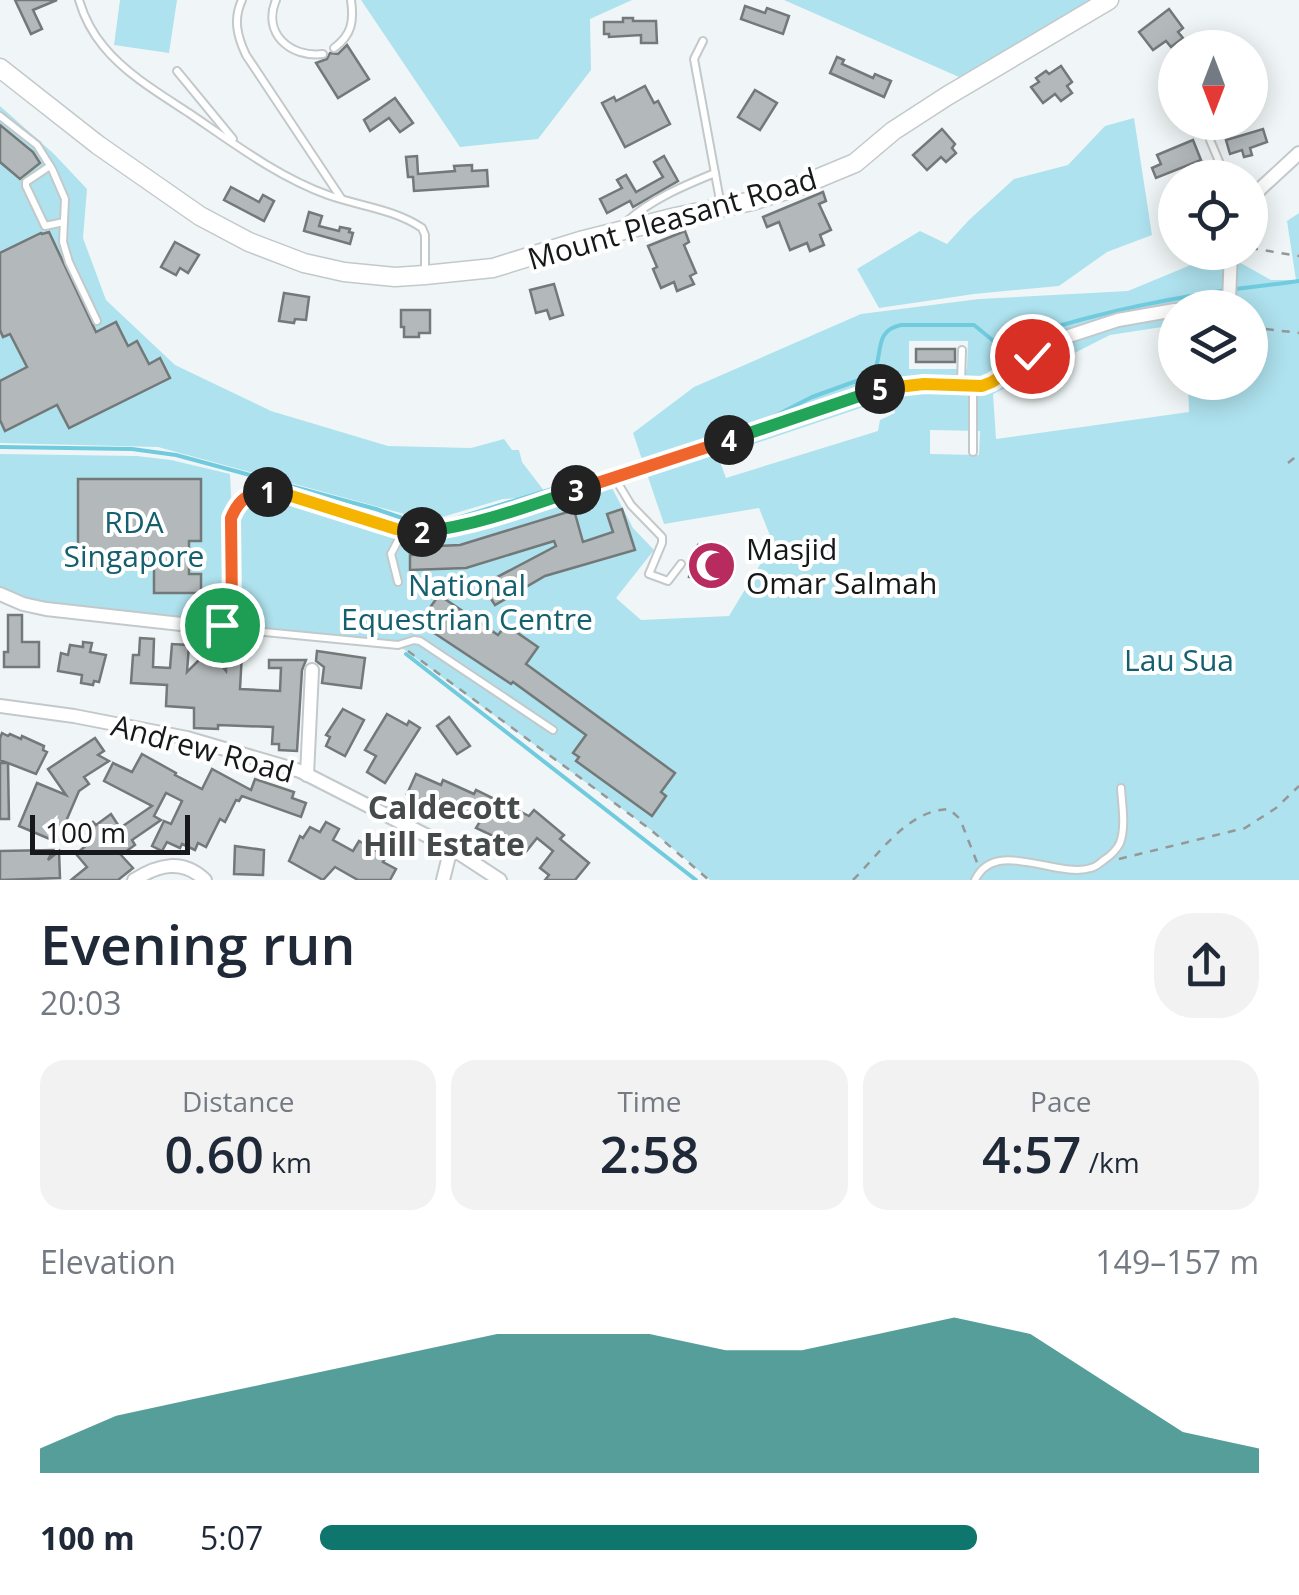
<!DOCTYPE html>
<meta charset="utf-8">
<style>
:root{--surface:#fff;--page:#f2f2f3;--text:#1f2937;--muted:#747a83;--accent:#0f766e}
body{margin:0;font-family:"Open Sans",sans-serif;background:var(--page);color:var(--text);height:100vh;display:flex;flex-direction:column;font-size:38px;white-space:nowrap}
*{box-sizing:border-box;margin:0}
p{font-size:32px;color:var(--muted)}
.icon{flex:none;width:55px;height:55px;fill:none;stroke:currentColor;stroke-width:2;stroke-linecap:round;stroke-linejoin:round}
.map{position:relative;height:880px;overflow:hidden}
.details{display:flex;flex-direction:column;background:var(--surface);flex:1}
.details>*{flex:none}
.needle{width:65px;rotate:180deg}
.buttons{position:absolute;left:1158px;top:30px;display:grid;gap:20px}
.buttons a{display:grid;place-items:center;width:110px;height:110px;border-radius:50%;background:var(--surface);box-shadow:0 5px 25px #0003;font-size:50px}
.scale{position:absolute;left:30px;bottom:25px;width:160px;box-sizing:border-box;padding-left:10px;border:5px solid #161819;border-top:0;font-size:28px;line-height:35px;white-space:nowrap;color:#161819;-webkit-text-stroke:8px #fff;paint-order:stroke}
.pin{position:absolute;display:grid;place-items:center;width:85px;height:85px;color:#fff;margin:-42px;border:5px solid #fff;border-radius:50%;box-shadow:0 2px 10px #0007}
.km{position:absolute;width:50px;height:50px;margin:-25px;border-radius:50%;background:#222;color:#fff;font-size:28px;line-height:50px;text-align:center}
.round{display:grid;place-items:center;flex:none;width:105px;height:105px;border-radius:40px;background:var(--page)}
.headline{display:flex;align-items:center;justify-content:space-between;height:170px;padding:0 40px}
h1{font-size:55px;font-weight:600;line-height:75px}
.stats{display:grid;grid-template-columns:repeat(3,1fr);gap:15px;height:170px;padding:10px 40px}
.stats div{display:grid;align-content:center;border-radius:25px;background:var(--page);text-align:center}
.stats b{font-size:50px;font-weight:600}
.stats small{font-size:28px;font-weight:400}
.stats p{font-size:28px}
.chart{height:280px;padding:20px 40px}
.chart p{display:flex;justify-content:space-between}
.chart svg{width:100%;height:180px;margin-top:10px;fill:var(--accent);opacity:.7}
ul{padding:0 40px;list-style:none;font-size:32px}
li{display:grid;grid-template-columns:160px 120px 1fr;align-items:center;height:75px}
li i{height:25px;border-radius:12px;background:var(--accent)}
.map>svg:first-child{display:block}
.green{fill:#aee2ee;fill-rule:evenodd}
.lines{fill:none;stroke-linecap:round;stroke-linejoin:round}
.stream{stroke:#70cbdf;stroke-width:4}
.building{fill:#b3b8ba;stroke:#737879;stroke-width:2.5}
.lane-casing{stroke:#c3c9ca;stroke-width:10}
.street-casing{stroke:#c3c9ca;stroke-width:16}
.secondary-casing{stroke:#c3c9ca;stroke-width:21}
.path{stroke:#949899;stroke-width:2.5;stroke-dasharray:8 8;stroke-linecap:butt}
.lane{stroke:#fff;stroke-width:6}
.street{stroke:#fff;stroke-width:12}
.secondary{stroke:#fff;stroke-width:18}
.split-1-casing{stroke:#fff;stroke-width:20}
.split-2-casing{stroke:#fff;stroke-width:20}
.split-3-casing{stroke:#fff;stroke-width:20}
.split-4-casing{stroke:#fff;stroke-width:20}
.split-5-casing{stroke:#fff;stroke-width:20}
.split-6-casing{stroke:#fff;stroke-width:20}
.split-1{stroke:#f0652b;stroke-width:12}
.split-2{stroke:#f5b400;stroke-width:12}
.split-3{stroke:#22a559;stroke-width:12}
.split-4{stroke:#f0652b;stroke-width:12}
.split-5{stroke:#22a559;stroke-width:12}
.split-6{stroke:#f5b400;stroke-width:12}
.labels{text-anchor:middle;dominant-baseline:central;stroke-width:8;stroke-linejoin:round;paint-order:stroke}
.street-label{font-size:30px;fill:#161819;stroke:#fff}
.park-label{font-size:30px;fill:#14606e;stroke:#fff}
.poi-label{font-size:30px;fill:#161819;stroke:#fff;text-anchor:start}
.neighbourhood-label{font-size:32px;font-weight:bold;fill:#454a4b;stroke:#fff}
</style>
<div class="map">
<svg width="1299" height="880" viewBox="0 0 1299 880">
<rect width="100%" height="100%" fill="#f0f6f7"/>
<g class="green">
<path d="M120,0H177L169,53L114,45Z"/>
<path d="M361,0H632L590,19L591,70L538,139L460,147Z"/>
<path d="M784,0H1092L959,77Z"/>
<path d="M0,106L54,154L87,189L83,238L106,300L175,365L271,411L388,446L471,448L504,439L512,450H519L522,462L548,496L503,499L439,518H419L158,447L0,443Z"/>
<path d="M1134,118L1152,235L1107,252L1059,286L974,294L879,308L857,269L920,231L947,244L969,220L1014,179L1068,165L1105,126Z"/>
<path d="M1299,213V880H710L651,830L398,645L45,609L0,594V454L137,456L171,460L230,474L232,515L265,492L423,531L559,497L611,486L633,528L654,550L616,598L641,620L729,616L773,543L759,508L664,524L633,433L694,387L861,314L979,299L1128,291L1210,257L1237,261L1271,280H1296L1287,221ZM1175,308H1250V382L1188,383L1189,412L996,439L993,394L1110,335L1175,325ZM909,341H968L967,369H909ZM893,397L895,413L880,420L878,431L726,478L718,456ZM930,430L980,431L979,455L930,454Z"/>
</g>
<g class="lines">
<g class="stream">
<path d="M0,447L132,449L176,455L376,509L417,523H441L618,469L769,419L812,397L873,375C884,353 873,331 901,325H974L996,343L1008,342C1077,318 1148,302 1221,291C1247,287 1273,285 1299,281"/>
<path d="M406,654L696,880"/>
</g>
</g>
<g class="building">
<path d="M15,0H57L33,10L42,29L31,34Z"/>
<path d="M745,6L765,13L767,8L789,16L783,34L741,19Z"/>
<path d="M1169,9L1183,28L1178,32L1183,38L1171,47L1166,41L1153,50L1139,32Z"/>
<path d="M623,18H633V21H656L657,43H641V35L609,37V34H604V22H623Z"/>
<path d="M347,45L369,79L338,98L316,63L327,59L330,53L338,54Z"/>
<path d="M837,57L844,60L842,64L873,78L875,74L891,81L884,97L830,73Z"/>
<path d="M1061,66L1072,82L1067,86L1072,93L1061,101L1055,94L1043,103L1031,87L1039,82L1036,78L1046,71L1049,74Z"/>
<path d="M645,86L654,103L658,101L670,124L625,147L602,103L614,97L616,101Z"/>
<path d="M755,90L777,103L760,130L738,117Z"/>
<path d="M395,98L413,123L400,132L389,118L370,131L364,120Z"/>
<path d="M0,125L33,152L40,163L20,179L0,162Z"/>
<path d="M942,129L955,144L952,148L956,153L946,162L941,157L927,170L913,155Z"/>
<path d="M1263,129L1267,142L1250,148L1252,155L1244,157L1242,150L1230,154L1226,140Z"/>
<path d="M1193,140L1201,160L1156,178L1152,168L1161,164L1157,155Z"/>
<path d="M417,156L418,174L455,171L454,166L472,165V171L487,170L488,186L414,191L413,177H408L406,157Z"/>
<path d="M664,156L678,181L633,207L630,201L607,213L600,199L622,188L617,180L626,175L636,192L663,177L654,162Z"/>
<path d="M231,187L259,202L263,195L274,201L264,221L224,200Z"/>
<path d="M823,192L826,201L819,204L831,230L820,235L824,245L810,251L807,243L790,250L779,222L767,227L763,217Z"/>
<path d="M309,212L322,216L319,226L339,231L340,227L350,229L349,232L353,233L350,244L304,231Z"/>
<path d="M685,231L689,242L684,245L696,273L690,276L694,284L677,291L674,282L661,288L653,269L657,267L648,246Z"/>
<path d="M49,232L96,332L116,322L128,346L137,341L149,364L160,358L170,378L69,428L57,405L5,431L0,420V381L27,367L10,334L3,337L0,330V253L41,233L42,234Z"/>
<path d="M175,242L199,255L188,273L180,268L176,275L161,267Z"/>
<path d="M554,284L563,315L550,319L547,310L536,313L530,290Z"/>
<path d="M284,293L309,297L306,320L295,319L294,323L279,321Z"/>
<path d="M401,310H430V333H419V337H404V327H401Z"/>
<rect x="916" y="349" width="39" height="13"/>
<path d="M78,479H201V541H189V574H201V593H154V568H69L70,549H78Z"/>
<path d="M622,509L635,550L545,576L495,605L482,585L556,546L554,541L466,568L410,570V555H416V547L460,545L574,510L583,542L613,532L607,514Z"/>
<path d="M698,545L731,555L722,586L689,577Z"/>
<path d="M439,595L498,635L506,625L538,647L526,664L675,773L661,792L666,796L652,816L576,761L579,757L573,753L586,735L513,682L511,684L419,623Z"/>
<path d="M8,615H22V642H39V667H4V652H8Z"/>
<path d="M140,638L154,639L153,667L170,668L172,644L189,645L187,672L205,654H212L226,671L227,653H242L240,689L280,691L281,668H269V660H306L302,670L297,751L279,750V744H272L273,727L218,725V729L194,728V708L166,706L167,685L131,683L133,655H139Z"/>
<path d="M83,642L92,643L90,652L106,655L99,682L94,681L93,685L81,683L82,675L58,671L61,653L68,655L70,645L83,647Z"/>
<path d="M317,651L365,658L361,688L322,683L324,667L316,661Z"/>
<path d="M343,709L364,720L345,756L326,746L330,737L326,735Z"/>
<path d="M387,714L407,725L409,721L420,728L385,783L367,772L376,756L365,750Z"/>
<path d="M449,717L470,746L457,754L437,726Z"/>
<path d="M2,733L8,736L10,734L21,739L22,736L44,746L43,750L47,752L36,774L8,763L9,819H0V763H7L0,760V738Z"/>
<path d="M95,738L104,751L98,755L109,761L84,777L89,784L79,791L57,842L19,826L37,783L66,795L48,769Z"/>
<path d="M142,754L176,773L175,775L202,789L212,769L251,790L255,779L294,792L292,798L306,803L301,817L242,796L239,801L236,800L225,822L220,819L206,847L198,843L195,850L182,844L180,848L167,842L162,851L152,846L164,821L171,824L182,801L166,793L154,816L161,820L132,840L135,845L121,855L133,868L118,880H71L87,867L76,854L88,844L79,834L93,822L96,825L111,814L120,828L152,806L104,781L113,763L132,772Z"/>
<path d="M416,774L441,785L443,780L474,794L476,790L529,816L534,810L564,835L560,839L589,863L575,880H545L549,875L540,868L553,851L537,838L525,853L507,839L506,842L476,828L481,820L465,811L437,799L434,806L407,794Z"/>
<path d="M326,822L339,829L333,840L353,851L359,841L386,857L383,862L396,869L390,880H358L335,867L323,880L289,861L300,836L303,838L310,827L320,832Z"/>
<path d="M235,846L264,850L263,875L234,874Z"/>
<path d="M53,850L48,860L59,851L60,878L0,880V851Z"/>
</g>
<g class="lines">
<defs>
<g id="lane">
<path d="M79,0C84,17 93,34 104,47C126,74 160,94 189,113C233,143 278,177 328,195C359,206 394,209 422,228L425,235V273"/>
<path d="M242,0C233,19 237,36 246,55L341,198"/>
<path d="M276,0C262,33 290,58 323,54"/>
<path d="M703,41L694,59L721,206"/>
<path d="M334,48C352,35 354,21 351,0"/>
<path d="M177,71L233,139"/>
<path d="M0,116L37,145L52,169L65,199L63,242L69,262L97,321"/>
<path d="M1210,140L1226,178"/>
<path d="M50,166L26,182V186L45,226L64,222"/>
<path d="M626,222C652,199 683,186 715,173"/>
<path d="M961,383L962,350"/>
<path d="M973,452V388"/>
<path d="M616,480L631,505L662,537V543L649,574L668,581L681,564"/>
<path d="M398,582L391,554L403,531"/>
<path d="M224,628L398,645L414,640L420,641L553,730"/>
<path d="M975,880C995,837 1057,879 1091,868C1096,867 1100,863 1104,860C1110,856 1117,849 1120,843C1126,826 1122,805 1121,788"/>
</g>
<g id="street">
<path d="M1250,203L1260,189L1299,153"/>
<path d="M1191,308L1229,300L1231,252"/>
<path d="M0,594L23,604L46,609L217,628L224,624L231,610V518C242,493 260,488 285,494L404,530L421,532L443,530L510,513L885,388L924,385L982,386L992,383L1060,339L1118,320L1175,310"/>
<path d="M0,706L74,716L187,738L300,771L451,848L500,880"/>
<path d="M307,775L312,670"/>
<path d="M134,880C158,865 182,858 205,880"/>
<path d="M443,880L451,848"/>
</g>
<path id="secondary" d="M0,68L98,145L200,216L249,242L304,263L344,272L395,277L425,275L493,268L580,241L676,217L752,201L802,185L855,163L893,131L947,96L1109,0"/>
</defs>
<use href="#lane" class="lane-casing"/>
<use href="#street" class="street-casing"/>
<use href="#secondary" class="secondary-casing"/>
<g class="path">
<path d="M1250,248L1299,256"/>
<path d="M1250,327L1299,333"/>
<path d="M1288,463L1299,454"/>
<path d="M408,651L651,830L709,880"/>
<path d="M1119,859L1245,828L1276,808L1299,786"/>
<path d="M853,880C880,853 908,810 949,809L960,819L978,865"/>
</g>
<use href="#lane" class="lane"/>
<use href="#street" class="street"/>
<use href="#secondary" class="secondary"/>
</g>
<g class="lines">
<defs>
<path id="split-1" d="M222,625L232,610L231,518C239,499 248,493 268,492"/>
<path id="split-2" d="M268,492L285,494L396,529L422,532"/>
<path id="split-3" d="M422,532C475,526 526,507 576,490"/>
<path id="split-4" d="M576,490L729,440"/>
<path id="split-5" d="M729,440L880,389"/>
<path id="split-6" d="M880,389L924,384L982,386L992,382L1032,356"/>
</defs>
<use href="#split-1" class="split-1-casing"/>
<use href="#split-2" class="split-2-casing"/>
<use href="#split-3" class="split-3-casing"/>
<use href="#split-4" class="split-4-casing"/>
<use href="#split-5" class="split-5-casing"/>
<use href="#split-6" class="split-6-casing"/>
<use href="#split-1" class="split-1"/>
<use href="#split-2" class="split-2"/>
<use href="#split-3" class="split-3"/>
<use href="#split-4" class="split-4"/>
<use href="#split-5" class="split-5"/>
<use href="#split-6" class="split-6"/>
</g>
<defs>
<symbol id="mosque-disc" viewBox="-11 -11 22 22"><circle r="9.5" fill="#b82b5f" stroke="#fff"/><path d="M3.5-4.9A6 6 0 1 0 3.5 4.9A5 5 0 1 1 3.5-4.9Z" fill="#fff"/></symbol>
</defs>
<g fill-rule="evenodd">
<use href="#mosque-disc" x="684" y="538" width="55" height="55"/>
</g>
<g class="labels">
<g class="street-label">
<text transform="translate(672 218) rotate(-16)">Mount Pleasant Road</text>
<text transform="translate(203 748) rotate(15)">Andrew Road</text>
</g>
<g class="park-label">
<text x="134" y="521">RDA<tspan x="134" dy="34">Singapore</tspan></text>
<text x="467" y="584">National<tspan x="467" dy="34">Equestrian Centre</tspan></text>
<text x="1179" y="659">Lau Sua</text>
</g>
<g class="poi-label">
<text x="746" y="548">Masjid<tspan x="746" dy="34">Omar Salmah</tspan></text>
</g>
<g class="neighbourhood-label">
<text x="444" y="806">Caldecott<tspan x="444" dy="37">Hill Estate</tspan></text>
</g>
</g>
</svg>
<div class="buttons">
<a><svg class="needle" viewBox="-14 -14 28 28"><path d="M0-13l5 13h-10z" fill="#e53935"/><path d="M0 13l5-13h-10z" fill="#747a83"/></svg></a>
<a><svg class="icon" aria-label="locate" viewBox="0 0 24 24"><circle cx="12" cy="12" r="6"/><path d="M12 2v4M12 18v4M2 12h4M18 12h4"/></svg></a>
<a><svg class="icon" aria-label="layers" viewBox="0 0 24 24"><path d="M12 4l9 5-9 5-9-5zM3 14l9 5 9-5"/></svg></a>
</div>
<div class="scale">100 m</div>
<div class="pin" style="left:222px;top:625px;background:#1e9e55"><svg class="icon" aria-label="arrive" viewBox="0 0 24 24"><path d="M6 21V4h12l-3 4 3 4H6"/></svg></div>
<div class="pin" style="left:1032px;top:356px;background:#d93025"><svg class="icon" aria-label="check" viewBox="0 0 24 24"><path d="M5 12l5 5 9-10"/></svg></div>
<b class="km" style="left:268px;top:492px">1</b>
<b class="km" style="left:422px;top:532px">2</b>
<b class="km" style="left:576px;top:490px">3</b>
<b class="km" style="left:729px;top:440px">4</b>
<b class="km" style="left:880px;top:389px">5</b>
</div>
<section class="details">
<div class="headline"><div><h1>Evening run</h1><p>20:03</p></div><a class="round"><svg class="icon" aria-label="share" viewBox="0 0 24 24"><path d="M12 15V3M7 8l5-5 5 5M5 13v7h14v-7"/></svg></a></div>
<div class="stats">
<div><p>Distance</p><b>0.60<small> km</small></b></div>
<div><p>Time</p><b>2:58</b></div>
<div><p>Pace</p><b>4:57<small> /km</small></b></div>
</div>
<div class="chart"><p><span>Elevation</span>149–157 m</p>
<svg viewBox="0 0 160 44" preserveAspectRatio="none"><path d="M0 44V38L10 30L20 26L30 22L40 18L50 14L60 10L70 10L80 10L90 14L100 14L110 10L120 6L130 10L140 22L150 34L160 38V44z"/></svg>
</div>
<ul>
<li><b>100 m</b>5:07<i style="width:70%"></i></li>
</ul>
</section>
